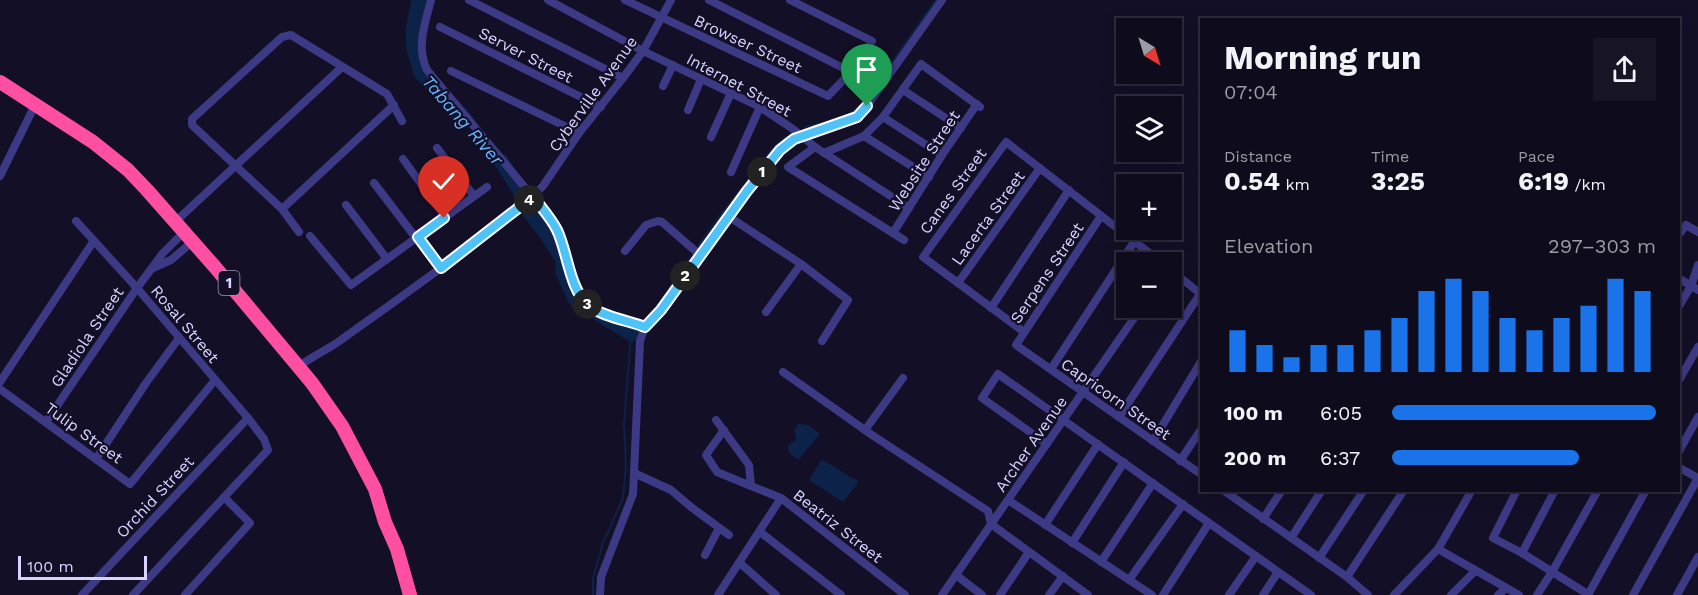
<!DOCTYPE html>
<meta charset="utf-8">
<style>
:root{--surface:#0e0b1c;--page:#171425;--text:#f1f3f6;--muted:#9b9ba3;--line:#2e2b3b;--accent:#1a73e8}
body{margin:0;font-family:"Work Sans",sans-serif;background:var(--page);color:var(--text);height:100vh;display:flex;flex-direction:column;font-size:22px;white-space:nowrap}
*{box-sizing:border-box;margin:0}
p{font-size:20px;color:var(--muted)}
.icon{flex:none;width:33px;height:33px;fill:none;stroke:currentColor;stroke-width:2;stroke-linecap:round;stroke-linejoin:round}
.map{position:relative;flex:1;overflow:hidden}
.side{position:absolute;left:1200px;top:18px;width:480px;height:474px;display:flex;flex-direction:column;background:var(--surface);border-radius:0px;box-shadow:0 3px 15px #0003,0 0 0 2px var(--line)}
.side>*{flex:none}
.needle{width:39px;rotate:142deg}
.tools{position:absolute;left:1116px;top:18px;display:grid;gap:12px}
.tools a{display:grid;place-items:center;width:66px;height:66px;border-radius:0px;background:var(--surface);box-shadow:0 3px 15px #0003,0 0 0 2px var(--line);font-size:30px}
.scale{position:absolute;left:18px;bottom:15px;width:129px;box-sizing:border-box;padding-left:6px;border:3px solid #d9d4ff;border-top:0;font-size:16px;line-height:21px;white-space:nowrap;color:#d9d4ff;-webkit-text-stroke:4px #130f26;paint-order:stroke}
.pin{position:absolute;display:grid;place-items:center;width:51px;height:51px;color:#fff;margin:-62px -26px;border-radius:50% 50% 50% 0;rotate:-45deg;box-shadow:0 0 6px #0007}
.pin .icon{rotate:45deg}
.km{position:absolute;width:30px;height:30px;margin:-15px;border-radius:50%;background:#222;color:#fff;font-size:16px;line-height:30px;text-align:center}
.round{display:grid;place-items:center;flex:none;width:63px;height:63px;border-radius:0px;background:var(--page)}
.overview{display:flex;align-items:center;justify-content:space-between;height:102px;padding:0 24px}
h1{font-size:33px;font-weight:700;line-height:45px}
.stats{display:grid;grid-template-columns:repeat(3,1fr);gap:9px;height:102px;padding:6px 24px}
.stats div{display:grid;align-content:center}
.stats b{font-size:26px;font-weight:700}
.stats small{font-size:16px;font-weight:400}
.stats p{font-size:16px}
.chart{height:168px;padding:12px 24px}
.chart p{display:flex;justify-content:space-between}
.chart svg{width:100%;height:108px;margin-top:6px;stroke:var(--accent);stroke-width:6}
ul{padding:0 24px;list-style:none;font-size:20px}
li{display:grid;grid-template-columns:96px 72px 1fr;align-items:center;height:45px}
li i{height:15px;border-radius:8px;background:var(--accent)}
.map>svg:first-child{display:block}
.water{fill:#0c2248}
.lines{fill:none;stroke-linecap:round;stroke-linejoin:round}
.stream{stroke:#0c2248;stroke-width:2}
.river{stroke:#0c2248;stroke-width:15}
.street{stroke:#3d3a85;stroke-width:8}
.highway{stroke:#ff4fa3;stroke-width:14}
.route-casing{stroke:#fff;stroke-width:12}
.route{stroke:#4fc3f7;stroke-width:8}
.labels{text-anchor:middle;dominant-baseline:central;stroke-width:4.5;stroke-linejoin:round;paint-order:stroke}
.shield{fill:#130f26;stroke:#9e99be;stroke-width:1.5}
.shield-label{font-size:15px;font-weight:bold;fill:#d9d4ff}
.street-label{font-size:16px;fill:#d9d4ff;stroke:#130f26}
.water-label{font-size:18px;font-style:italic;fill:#62b6ff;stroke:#130f26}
</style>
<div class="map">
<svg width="1698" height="595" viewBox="0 0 1698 595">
<rect width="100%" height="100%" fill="#130f26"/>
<g class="water">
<path d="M799,424L808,425L820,434L798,460C792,455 787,453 788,445L796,440C795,433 793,428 799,424Z"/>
<path d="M821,460C835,465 844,475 857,480L858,483L843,502L809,480Z"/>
</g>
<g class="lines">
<g class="stream">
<path d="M846,117L863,103L936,0"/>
<path d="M805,127L838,120"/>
<path d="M697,248L713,225L773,148L786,137"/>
<path d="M644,321L659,303L694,253"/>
<path d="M593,595V578L603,543L623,498L626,466L624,424L631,334L636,329"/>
</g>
<g class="river">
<path d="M419,0L413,30L414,49L421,73L466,120"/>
<path d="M501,161L519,189L528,210L543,229L563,259V272L575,299L631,334"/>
</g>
<g class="street">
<path d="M431,0C425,24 416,46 427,70L532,196L556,229L570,267L573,283L581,297L590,307L601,312L645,327"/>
<path d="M469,0L623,78"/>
<path d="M548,0L643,51L760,107L793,129L815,147L909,208"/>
<path d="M625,0L828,96L851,72L872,41L790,0"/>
<path d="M709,0L851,72"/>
<path d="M440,27L601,107"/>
<path d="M451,71L579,133"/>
<path d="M663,86L673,65"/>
<path d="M903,90L961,128"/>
<path d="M688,110L701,79"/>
<path d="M883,117L942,155"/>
<path d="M864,136L929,177"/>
<path d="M711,137L731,93"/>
<path d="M815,147L788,167L904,240"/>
<path d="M437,148L474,196"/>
<path d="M824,153L864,136L883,117L921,64L980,107"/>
<path d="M403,159L445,217"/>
<path d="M731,172L760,107"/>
<path d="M0,176L35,105"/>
<path d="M374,183L416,238"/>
<path d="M346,205L387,259"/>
<path d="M282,209L394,105"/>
<path d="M728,216L801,264L766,312"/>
<path d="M1101,216L1016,345L1202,475"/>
<path d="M76,221L137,288L248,418L264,439L268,450L133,595"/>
<path d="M175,222L342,67"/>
<path d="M299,232L282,209L192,125V119L282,37L291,35L387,94L402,121"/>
<path d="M893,233L942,155L977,104"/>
<path d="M310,236L351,285L487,187"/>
<path d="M1678,236L1686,225L1698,232"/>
<path d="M418,237L441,268"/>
<path d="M625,251L646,225L658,221L662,222L700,255"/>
<path d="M801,264L848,300L822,341"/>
<path d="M153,268L171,260L192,242"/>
<path d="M1172,271L1202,295"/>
<path d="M1678,278L1698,290"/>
<path d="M958,283L1040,168"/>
<path d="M991,308L1069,190"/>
<path d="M1678,308L1691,286L1698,265"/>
<path d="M1024,332L923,257L1006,142L1161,262"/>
<path d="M298,367C312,356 327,350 341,340C405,294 469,249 530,199L543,186L579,133L623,78L643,51L671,0"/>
<path d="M1051,369L1134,242"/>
<path d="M783,372L872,435L988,511L991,524L1088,595"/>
<path d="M0,382L93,242"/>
<path d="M1678,382L1698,347"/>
<path d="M0,389L130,484L215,380"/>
<path d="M1119,417L1200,294"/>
<path d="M716,420L749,465L751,486L717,472L706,455L724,430"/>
<path d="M46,422L137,288L163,253L184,232"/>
<path d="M865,430L903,378"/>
<path d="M1153,441L1202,360"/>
<path d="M1047,444L982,398L998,374L1311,595"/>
<path d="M1678,453L1698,417"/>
<path d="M96,459L146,383L179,338"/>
<path d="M1180,461L1202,428"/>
<path d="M634,473L671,490L691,507L729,535"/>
<path d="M751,486L781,498L905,595"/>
<path d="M1223,490L1347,577L1368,595"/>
<path d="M1517,490L1493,538L1522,553L1589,595"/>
<path d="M1008,500L1152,595"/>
<path d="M1263,519L1282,490"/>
<path d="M1045,525L1098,444"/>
<path d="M760,532L841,595"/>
<path d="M1291,538L1322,490"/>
<path d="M1072,543L1124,462"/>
<path d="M1438,549L1519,595"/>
<path d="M1522,553L1555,490"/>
<path d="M705,555L719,528"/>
<path d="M1319,558L1364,490"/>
<path d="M1101,562L1153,483"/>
<path d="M740,563L776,595"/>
<path d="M956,575L982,595"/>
<path d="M1347,577L1404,490"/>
<path d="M1129,580L1183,504"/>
<path d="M82,595L248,418"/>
<path d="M185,595L250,523L224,497"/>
<path d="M600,595L601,577L633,494L640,341L645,327L661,310L747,191L780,150L794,139L857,117L867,106L942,0"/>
<path d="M718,595L781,498"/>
<path d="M942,595L1141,308"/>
<path d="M1000,595L1029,552"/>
<path d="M1049,595L1063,576"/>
<path d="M1163,595L1209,523"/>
<path d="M1229,595L1256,556"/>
<path d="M1263,595L1278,572"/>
<path d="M1394,595L1438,549L1472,490"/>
<path d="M1451,595L1475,571"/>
<path d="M1498,595L1506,588"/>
<path d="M1537,595L1552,572L1598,490"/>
<path d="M1588,595L1646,490"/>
<path d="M1633,595L1698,478L1678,467"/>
<path d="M1677,595L1698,557"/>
</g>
<path class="highway" d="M0,82L93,142L128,170L147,190L215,267L312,383L342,426L375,489L385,522L397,549L410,595"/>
</g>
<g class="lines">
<defs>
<path id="route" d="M444,218L418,237L441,268L517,209L532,195C540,206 551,218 557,230C568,253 569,289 589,306C601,316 630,321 645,327L661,310L747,191L780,150L794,139L857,117L867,106"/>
</defs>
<use href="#route" class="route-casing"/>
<use href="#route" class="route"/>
</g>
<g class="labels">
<rect class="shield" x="218.5" y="271" width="21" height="24" rx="4.5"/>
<g class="shield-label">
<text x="229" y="283">1</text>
</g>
<g class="street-label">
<text transform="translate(748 44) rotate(25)">Browser Street</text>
<text transform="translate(526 55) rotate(27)">Server Street</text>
<text transform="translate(739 85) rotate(28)">Internet Street</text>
<text transform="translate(593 94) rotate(-54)">Cyberville Avenue</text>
<text transform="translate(924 161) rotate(-57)">Website Street</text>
<text transform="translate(953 191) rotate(-54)">Canes Street</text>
<text transform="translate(988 218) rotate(-54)">Lacerta Street</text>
<text transform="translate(1047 273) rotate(-56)">Serpens Street</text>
<text transform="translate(185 324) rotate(50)">Rosal Street</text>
<text transform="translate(87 337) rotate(-56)">Gladiola Street</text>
<text transform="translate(1116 399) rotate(35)">Capricorn Street</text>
<text transform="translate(84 433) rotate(36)">Tulip Street</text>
<text transform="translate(1031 444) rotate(-55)">Archer Avenue</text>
<text transform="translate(155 497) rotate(-47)">Orchid Street</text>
<text transform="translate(838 526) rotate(38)">Beatriz Street</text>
</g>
<g class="water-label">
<text transform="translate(463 120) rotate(49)">Tabang River</text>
</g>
</g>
</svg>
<div class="tools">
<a><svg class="needle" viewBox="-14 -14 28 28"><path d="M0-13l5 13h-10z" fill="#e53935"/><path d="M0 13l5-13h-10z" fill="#9b9ba3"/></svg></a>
<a><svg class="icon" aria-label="layers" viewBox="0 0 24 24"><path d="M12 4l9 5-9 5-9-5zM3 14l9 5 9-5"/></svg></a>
<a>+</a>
<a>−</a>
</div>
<div class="scale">100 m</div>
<div class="pin" style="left:867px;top:106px;background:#1e9e55"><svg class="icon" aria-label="arrive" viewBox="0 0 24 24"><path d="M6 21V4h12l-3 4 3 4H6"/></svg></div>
<div class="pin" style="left:444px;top:218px;background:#d93025"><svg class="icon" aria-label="check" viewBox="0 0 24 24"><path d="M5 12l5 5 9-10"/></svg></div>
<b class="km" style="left:762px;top:172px">1</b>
<b class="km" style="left:685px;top:276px">2</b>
<b class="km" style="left:587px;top:304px">3</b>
<b class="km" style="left:529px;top:200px">4</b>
<section class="side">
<div class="overview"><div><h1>Morning run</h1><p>07:04</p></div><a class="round"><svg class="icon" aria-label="share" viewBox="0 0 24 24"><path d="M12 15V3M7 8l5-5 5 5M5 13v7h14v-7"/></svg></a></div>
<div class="stats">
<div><p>Distance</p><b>0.54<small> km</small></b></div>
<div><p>Time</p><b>3:25</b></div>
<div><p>Pace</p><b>6:19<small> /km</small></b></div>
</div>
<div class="chart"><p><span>Elevation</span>297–303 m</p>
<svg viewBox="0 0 160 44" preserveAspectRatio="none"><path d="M5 44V27M15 44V33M25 44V38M35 44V33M45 44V33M55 44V27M65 44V22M75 44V11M85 44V6M95 44V11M105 44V22M115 44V27M125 44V22M135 44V17M145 44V6M155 44V11"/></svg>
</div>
<ul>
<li><b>100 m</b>6:05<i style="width:100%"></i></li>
<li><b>200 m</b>6:37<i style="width:71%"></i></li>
</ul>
</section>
</div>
